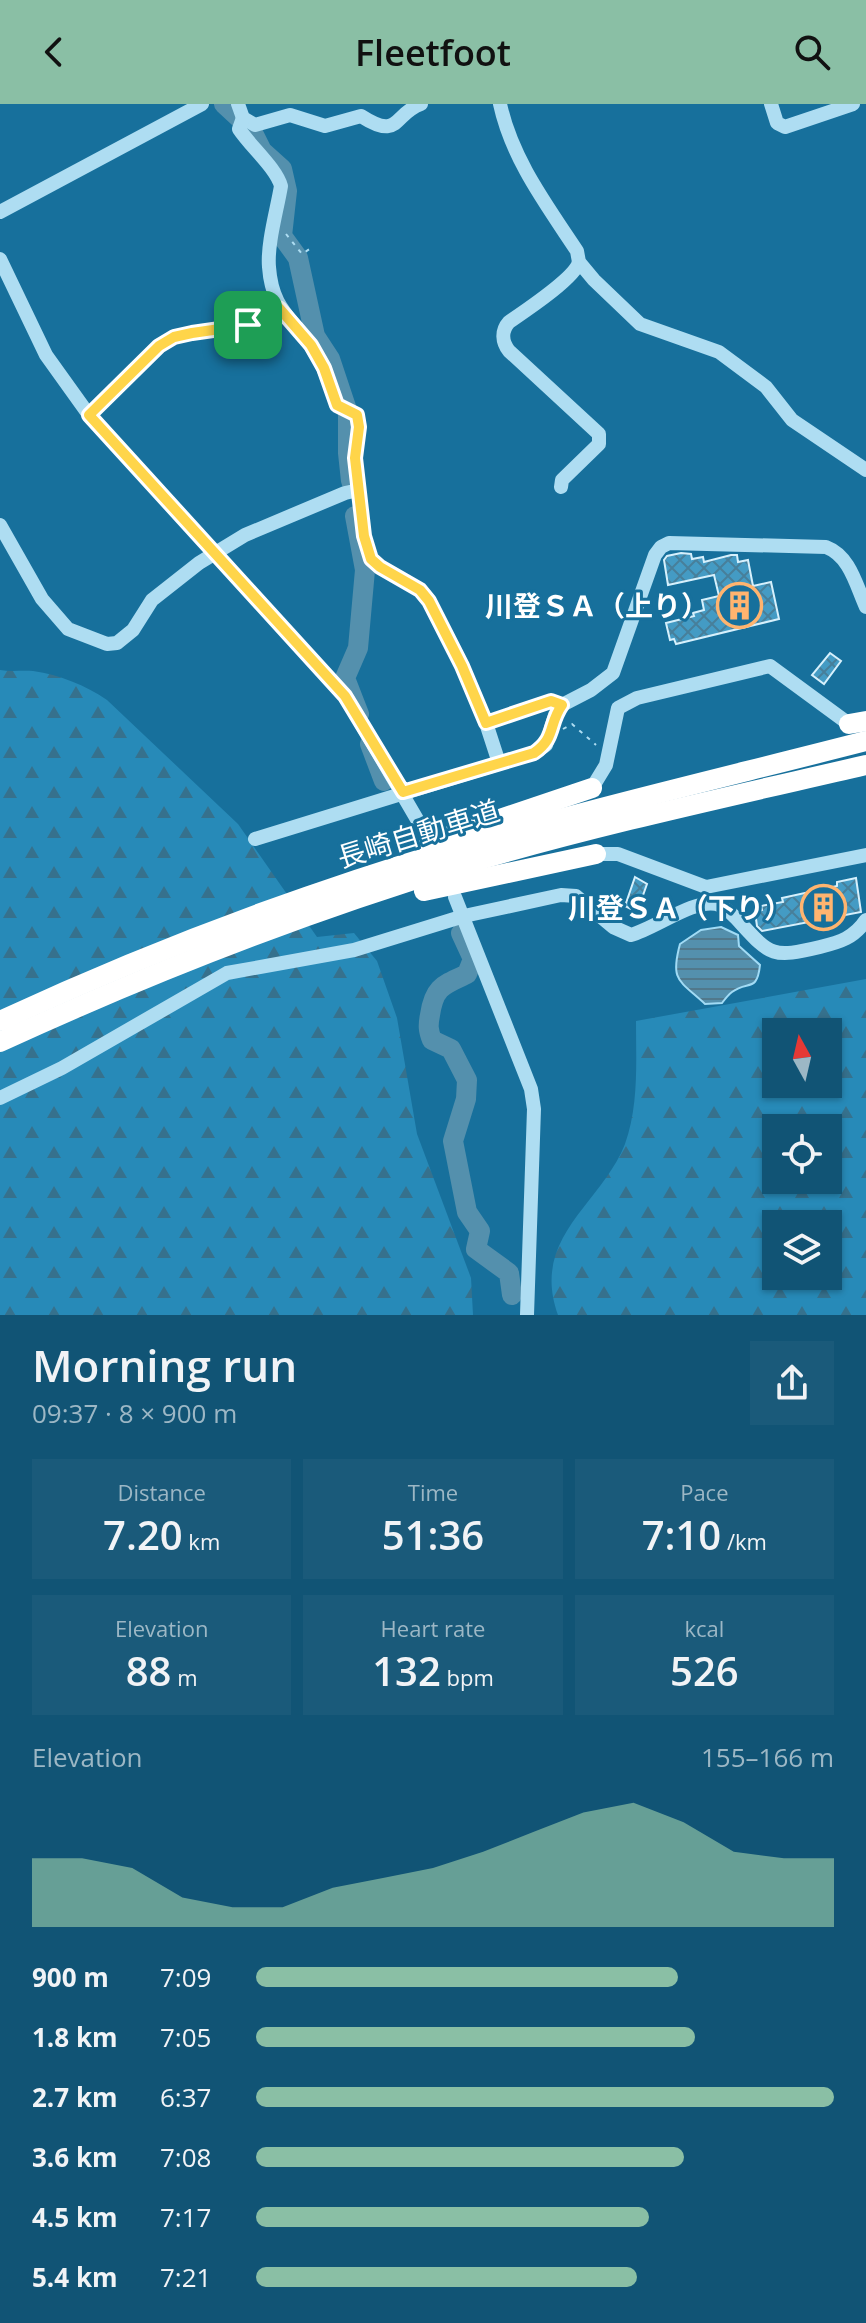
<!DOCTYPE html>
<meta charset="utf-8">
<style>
:root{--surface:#115475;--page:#1a5a7a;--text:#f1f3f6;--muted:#9cb7c5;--accent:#8abfa5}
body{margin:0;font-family:"Open Sans","Noto Sans JP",sans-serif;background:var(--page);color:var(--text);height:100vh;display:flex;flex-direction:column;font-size:30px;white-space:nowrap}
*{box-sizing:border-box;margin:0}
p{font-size:26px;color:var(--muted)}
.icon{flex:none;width:44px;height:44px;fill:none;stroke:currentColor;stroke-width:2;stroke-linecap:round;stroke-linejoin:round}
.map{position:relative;height:1211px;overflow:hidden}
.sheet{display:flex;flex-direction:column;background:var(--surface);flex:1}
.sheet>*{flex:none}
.needle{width:52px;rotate:352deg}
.fabs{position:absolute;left:762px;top:914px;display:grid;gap:16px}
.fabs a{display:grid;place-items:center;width:80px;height:80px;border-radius:0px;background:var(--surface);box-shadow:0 2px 6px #0004;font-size:40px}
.pin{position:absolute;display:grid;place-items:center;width:68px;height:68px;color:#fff;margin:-34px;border-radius:16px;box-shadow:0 4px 12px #0006}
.round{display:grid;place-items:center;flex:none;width:84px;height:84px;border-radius:0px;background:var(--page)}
.summary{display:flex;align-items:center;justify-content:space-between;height:136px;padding:0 32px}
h1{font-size:44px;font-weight:600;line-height:60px}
.stats{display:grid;grid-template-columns:repeat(3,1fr);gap:12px;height:136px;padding:8px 32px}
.stats div{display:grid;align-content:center;border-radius:0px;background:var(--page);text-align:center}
.stats b{font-size:40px;font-weight:600}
.stats small{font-size:22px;font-weight:400}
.stats p{font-size:22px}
.chart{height:224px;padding:16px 32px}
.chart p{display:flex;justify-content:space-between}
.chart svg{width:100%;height:144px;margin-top:8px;fill:var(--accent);opacity:.7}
ul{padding:0 32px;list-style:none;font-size:26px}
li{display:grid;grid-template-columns:128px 96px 1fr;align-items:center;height:60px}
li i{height:20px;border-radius:10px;background:var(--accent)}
header{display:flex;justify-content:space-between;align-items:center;height:104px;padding:0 32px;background:var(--accent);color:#111;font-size:36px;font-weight:600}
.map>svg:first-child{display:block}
.forest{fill:url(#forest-firs);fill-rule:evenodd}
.water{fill:url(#water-rules);stroke:#a1dbf5;stroke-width:2}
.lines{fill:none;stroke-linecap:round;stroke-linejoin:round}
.river{stroke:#5490ad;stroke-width:20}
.building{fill:url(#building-cross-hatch);stroke:#d6f0fc;stroke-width:2}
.path{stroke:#aeddf2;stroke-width:2;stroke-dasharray:4 6;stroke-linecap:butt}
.minor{stroke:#aeddf2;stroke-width:14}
.highway{stroke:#fff;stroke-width:20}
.route-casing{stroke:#fff;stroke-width:16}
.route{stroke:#ffd54a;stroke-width:10}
.labels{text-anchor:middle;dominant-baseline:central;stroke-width:6;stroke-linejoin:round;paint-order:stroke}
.poi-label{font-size:28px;font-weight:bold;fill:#fff;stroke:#17709c;text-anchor:end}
.street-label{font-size:28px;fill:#fff;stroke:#17709c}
</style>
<header><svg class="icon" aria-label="back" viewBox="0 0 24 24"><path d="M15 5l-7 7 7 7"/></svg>Fleetfoot<svg class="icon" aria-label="search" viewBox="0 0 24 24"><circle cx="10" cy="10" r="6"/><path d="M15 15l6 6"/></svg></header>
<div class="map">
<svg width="866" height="1211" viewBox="0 0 866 1211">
<defs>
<pattern id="forest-firs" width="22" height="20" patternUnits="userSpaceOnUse" patternTransform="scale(2)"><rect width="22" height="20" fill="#278ab8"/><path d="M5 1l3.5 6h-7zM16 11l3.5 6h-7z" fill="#36718d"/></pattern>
<pattern id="water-rules" width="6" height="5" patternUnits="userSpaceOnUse" patternTransform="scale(2)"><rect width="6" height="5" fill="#5490ad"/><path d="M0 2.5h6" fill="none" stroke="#51788b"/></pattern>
<pattern id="building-cross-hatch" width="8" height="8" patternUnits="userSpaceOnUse" patternTransform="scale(2)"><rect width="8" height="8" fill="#449bc4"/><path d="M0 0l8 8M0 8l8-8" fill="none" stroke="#477f9a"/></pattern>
</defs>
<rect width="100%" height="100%" fill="#17709c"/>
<g class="forest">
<path d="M0,566C11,568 22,566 33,567C60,571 85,581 107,596L238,720L317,833L354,829L377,857L397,914L417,1030L471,1174L473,1211H0Z"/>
<path d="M866,875V1211H558C530,1133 601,1101 625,1040C639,1001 636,958 636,917ZM776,928H828V980H776ZM776,1024H828V1076H776ZM776,1120H828V1172H776Z"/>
</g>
<path class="water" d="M721,823L738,831L739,842L760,861C757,889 748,876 732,888C728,891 725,895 722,899L705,900C679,876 670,877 680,840L701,826Z"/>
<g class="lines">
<g class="river">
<path d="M224,0L251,25L262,47L282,65L287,87L282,132L298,154L315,232L330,255L348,309V349L351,377"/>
<path d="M355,412L365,466L358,544L345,574L359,610"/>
<path d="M370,640L384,677"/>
<path d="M461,829L473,855L467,870C443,881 434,883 430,911C428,921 428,926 432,936L451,945L467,976L466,995L453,1037L467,1108L480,1127L476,1145L509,1169L512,1191"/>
</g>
</g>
<g class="building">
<path d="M681,449L691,450L692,455L703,453L704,458L731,451H737L738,458L748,456L753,482L771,478L779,515L676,540L674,535L670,536L666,519L694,512L693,509L704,506L702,496L719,492L714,471L668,481L664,456L667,452Z"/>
<path d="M830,549L841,557L824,580L812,571Z"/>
<path d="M635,773L647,780L637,808L625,802Z"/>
<path d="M856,774L861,808L762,827L757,822L755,808L762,806L761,802L783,798L782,794L837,782V778Z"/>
</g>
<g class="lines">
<g class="path">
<path d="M286,130L302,150L311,144"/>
<path d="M499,615L549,598"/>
<path d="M563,625L572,620L596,641"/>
</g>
<g class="minor">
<path d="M238,0L243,14L255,21L290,11L325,22L361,12C400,37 393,10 421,0"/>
<path d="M500,0C512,55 546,100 577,147L579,158L594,176L640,220L719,248L766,283L792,316L866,366"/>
<path d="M771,0L777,19L785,23L853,0"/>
<path d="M243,14L239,25C251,43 276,64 281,82C277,106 267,140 269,163C272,205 291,212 312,244C324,262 330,281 337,301L357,311L359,323L355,354L364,432L371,455L380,463L420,486L429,497L462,562L486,619L499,659"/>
<path d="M0,108L202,0"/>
<path d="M0,155L46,251L89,311L345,592L418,717"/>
<path d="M89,311L159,242L174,233L192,229L248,221L279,204"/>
<path d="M561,383L562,376L599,340V330L509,247C502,238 501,227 509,218C525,207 575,174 579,158"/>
<path d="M0,421L42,495L68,525L107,540L117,539L133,526L152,496L199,459L245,431L345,389L359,386"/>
<path d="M592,684L606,661L618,604L637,594L770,562L849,620"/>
<path d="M255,735L534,649L546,641L555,611L562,601L591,586L613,569L655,451L661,443L669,439L826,443C850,452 856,481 866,503"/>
<path d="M596,750H618L706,783L866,751"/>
<path d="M455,793L531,985L534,1005L527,1211"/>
<path d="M0,994L62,964L227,869L354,846L464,812L561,791L576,792L613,823L631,831C654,825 694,795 716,800C724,802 731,809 736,814C770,851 770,855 820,843C840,838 854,834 866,816"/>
</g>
<g class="highway">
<path d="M849,620L866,617"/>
<path d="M429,739L592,684"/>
<path d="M424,787L596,750"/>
<path d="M0,917C148,848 300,791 457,744C592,704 730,672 866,637"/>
<path d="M0,938C150,869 306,808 465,760C597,721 732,692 866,661"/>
</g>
</g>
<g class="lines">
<defs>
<path id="route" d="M279,204L311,241L324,264L337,301L357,311L359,323L355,354L364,432L371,455L380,463L420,486L429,497L462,562L486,619L551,597L562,601C548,621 556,634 534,649L403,688L345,592L89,311L159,242L174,233L192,229L248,221Z"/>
</defs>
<use href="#route" class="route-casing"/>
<use href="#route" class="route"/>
</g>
<defs>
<symbol id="building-ring" viewBox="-11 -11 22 22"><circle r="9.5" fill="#17709c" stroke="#ffb46f" stroke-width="1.5"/><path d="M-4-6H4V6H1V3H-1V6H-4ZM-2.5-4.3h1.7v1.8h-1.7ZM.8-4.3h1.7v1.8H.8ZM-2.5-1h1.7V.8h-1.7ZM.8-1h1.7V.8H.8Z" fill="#ffb46f"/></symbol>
</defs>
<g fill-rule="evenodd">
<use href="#building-ring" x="714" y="476" width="51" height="51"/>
<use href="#building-ring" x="798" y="778" width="51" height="51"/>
</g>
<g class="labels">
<g class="poi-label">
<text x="709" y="501">川登ＳＡ（上り）</text>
<text x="792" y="803">川登ＳＡ（下り）</text>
</g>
<g class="street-label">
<text transform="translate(418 729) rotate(-17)">長崎自動車道</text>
</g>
</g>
</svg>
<div class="fabs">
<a><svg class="needle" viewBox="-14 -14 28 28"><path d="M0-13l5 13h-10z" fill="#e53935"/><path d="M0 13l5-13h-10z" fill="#9cb7c5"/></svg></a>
<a><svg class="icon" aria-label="locate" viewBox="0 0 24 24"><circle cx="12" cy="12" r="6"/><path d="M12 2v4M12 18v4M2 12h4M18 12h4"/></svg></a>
<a><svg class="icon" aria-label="layers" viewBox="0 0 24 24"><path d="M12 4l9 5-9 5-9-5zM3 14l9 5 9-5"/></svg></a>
</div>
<div class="pin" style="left:248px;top:221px;background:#1e9e55"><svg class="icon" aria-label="arrive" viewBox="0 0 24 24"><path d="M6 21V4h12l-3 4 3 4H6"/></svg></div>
</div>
<section class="sheet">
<div class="summary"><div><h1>Morning run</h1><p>09:37 · 8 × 900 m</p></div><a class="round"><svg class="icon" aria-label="share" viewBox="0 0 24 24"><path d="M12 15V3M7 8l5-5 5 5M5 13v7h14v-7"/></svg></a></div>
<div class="stats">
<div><p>Distance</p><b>7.20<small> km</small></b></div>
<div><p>Time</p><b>51:36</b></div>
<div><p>Pace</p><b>7:10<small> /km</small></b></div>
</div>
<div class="stats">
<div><p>Elevation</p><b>88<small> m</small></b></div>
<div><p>Heart rate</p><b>132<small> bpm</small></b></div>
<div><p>kcal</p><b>526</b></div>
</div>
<div class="chart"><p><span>Elevation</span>155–166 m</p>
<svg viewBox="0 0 160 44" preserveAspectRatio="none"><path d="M0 44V23L10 23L20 26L30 35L40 38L50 38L60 32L70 29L80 26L90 21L100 15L110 9L120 6L130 12L140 21L150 23L160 23V44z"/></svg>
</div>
<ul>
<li><b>900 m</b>7:09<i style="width:73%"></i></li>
<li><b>1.8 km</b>7:05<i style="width:76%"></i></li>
<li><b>2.7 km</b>6:37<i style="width:100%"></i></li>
<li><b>3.6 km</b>7:08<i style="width:74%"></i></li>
<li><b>4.5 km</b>7:17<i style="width:68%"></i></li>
<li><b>5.4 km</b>7:21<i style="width:66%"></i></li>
</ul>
</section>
